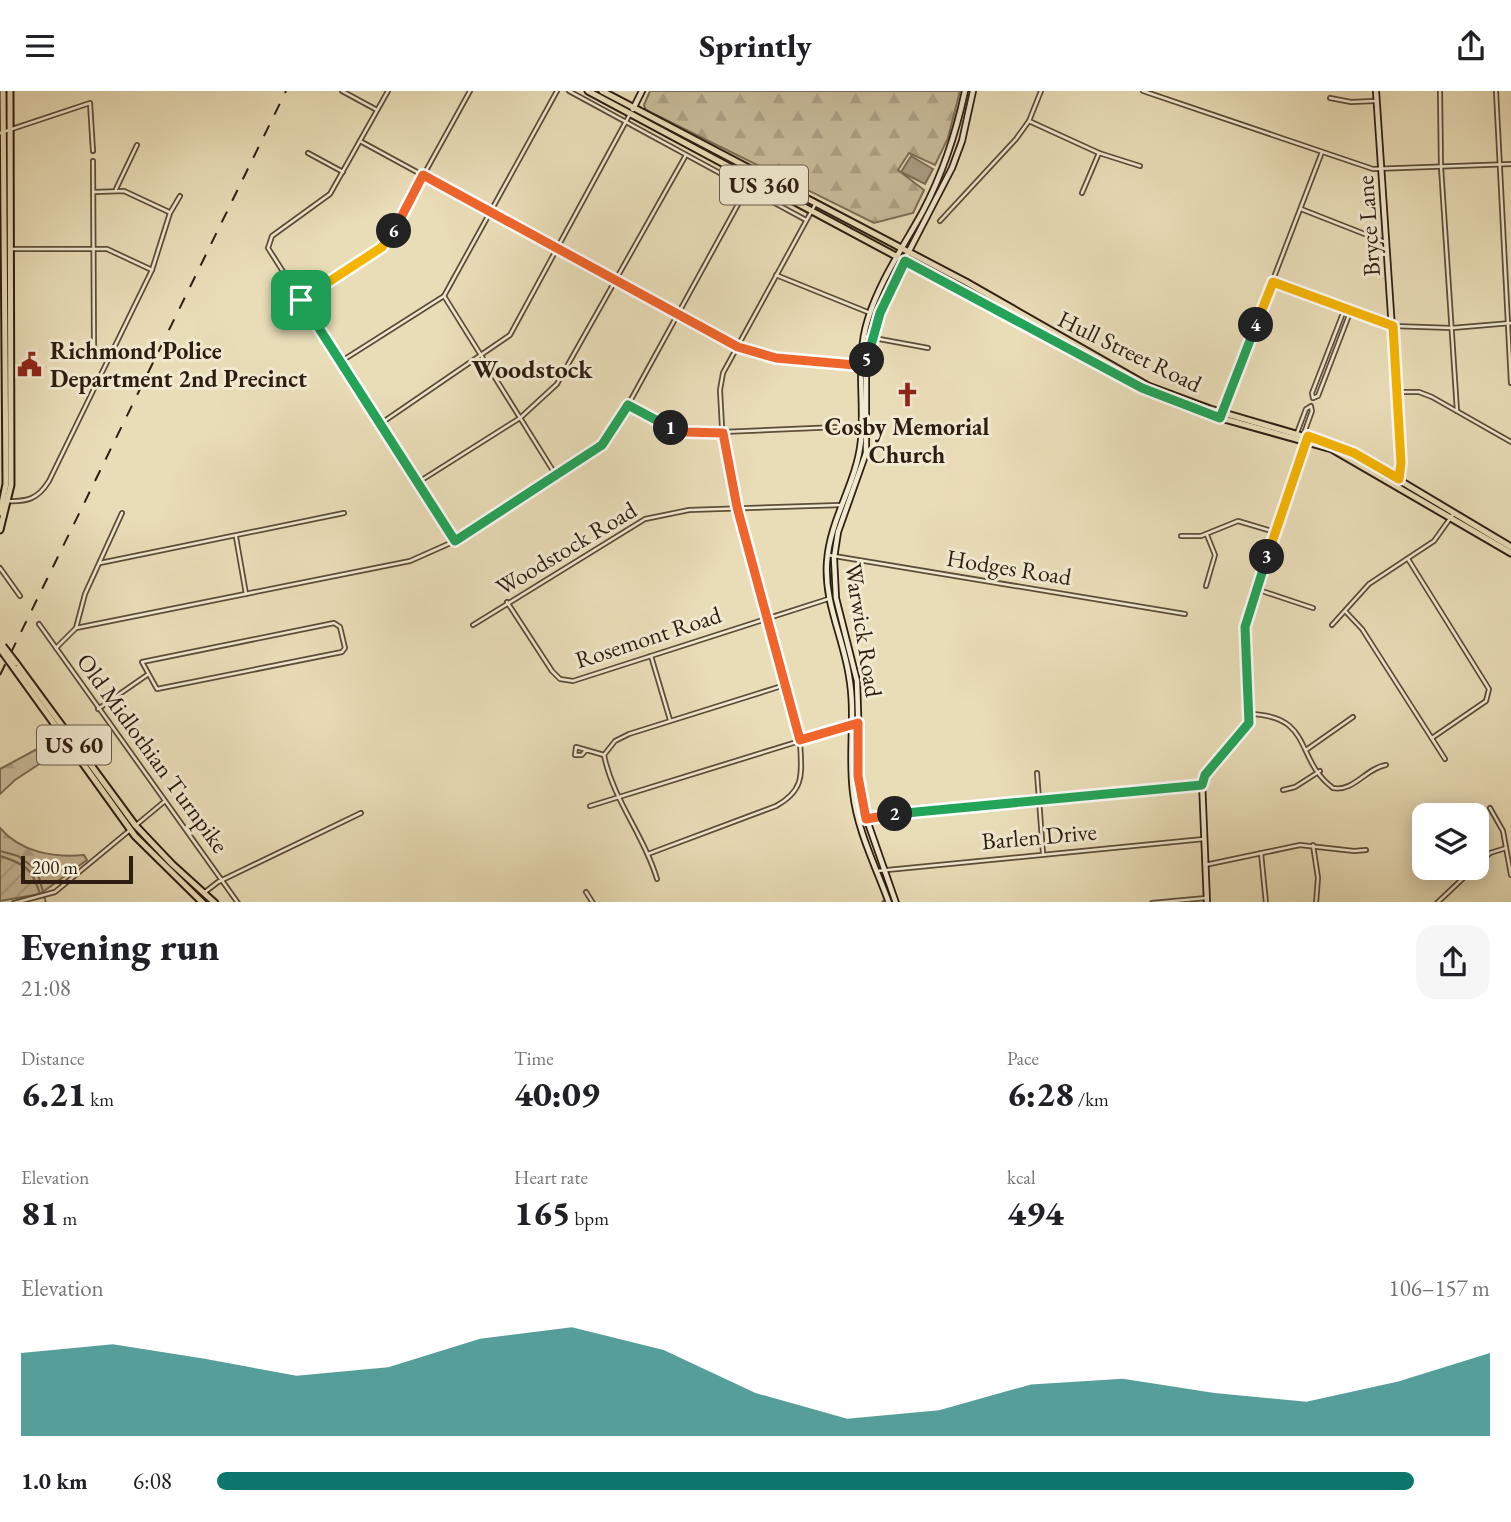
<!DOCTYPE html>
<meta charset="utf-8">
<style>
:root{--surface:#fff;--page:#f6f6f6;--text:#202124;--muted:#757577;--accent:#0f766e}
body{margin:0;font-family:"EB Garamond",serif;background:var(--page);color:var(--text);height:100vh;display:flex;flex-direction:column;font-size:26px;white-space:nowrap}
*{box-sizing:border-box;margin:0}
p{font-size:23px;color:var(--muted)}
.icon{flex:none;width:38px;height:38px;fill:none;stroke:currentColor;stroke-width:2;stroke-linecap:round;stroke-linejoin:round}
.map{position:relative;height:811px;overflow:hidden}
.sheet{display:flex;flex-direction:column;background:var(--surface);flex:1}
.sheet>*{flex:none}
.buttons{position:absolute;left:1412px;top:712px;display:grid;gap:14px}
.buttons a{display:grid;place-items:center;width:77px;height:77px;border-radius:14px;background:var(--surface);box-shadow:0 4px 18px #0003;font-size:35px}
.scale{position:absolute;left:21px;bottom:18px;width:112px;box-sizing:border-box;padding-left:7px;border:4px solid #2e1d11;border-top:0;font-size:19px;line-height:24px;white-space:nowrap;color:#2e1d11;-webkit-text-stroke:5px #f1e9d0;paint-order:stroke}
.pin{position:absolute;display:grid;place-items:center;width:60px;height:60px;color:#fff;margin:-30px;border-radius:14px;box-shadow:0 4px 10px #0006}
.km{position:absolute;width:35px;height:35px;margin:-18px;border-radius:50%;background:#222;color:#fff;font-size:19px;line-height:35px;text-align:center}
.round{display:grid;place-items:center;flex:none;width:74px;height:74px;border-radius:21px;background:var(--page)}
.summary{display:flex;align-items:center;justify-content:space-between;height:119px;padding:0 21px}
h1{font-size:38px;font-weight:800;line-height:52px}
.metrics{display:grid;grid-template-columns:repeat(3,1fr);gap:10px;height:119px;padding:7px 21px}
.metrics div{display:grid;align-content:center}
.metrics b{font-size:35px;font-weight:800}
.metrics small{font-size:19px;font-weight:400}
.metrics p{font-size:19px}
.chart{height:196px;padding:14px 21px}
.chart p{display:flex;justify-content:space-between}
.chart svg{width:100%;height:126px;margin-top:7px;fill:var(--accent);opacity:.7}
ul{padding:0 21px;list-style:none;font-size:23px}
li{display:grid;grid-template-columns:112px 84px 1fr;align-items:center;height:52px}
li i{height:18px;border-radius:9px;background:var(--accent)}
header{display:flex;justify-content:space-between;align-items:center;height:91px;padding:0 21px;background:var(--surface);font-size:32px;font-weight:800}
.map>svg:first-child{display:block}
.forest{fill:url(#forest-firs);stroke:#7c6c56;stroke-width:2}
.garden{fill:url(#garden-furrows);stroke:#7c6c56;stroke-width:2}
.water{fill:#a99c7f;stroke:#786953;stroke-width:2}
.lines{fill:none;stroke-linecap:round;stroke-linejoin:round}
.stream{stroke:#786953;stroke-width:2}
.street-casing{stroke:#5d4d3a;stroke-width:6}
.secondary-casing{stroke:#2e1d11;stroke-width:8}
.primary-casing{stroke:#2e1d11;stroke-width:9}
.street{stroke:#f1e9d0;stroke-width:2.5}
.secondary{stroke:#f1e9d0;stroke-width:4.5}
.primary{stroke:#e9ddb7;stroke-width:5}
.rail{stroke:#2e1d11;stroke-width:2;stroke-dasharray:12 12;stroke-linecap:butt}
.primary-bridge-casing{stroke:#2e1d11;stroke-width:9;stroke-linecap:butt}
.primary-bridge{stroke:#e9ddb7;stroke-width:5}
.split-1-casing{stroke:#fff;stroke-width:14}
.split-2-casing{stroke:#fff;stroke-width:14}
.split-3-casing{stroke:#fff;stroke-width:14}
.split-4-casing{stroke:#fff;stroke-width:14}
.split-5-casing{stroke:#fff;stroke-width:14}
.split-6-casing{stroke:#fff;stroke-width:14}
.split-7-casing{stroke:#fff;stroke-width:14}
.split-1{stroke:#22a559;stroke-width:9}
.split-2{stroke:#f0652b;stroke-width:9}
.split-3{stroke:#22a559;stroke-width:9}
.split-4{stroke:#f5b400;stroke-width:9}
.split-5{stroke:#22a559;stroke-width:9}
.split-6{stroke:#f0652b;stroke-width:9}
.split-7{stroke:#f5b400;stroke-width:9}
.labels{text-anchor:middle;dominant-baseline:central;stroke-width:6;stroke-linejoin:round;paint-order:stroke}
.shield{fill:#f1e9d0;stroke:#685a4a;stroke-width:2}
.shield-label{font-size:23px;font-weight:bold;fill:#2e1d11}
.street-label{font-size:24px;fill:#2e1d11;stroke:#f1e9d0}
.poi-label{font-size:24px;font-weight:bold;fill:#2e1d11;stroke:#f1e9d0;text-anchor:start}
.neighbourhood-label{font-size:26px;font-weight:bold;fill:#2e1d11;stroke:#f1e9d0}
</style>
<header><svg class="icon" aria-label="menu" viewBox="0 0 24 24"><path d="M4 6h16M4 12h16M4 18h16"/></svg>Sprintly<svg class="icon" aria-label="share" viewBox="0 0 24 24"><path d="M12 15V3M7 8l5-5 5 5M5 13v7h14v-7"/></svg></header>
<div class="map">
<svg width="1511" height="812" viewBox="0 0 1511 812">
<defs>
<pattern id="forest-firs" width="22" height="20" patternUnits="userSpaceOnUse" patternTransform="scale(1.75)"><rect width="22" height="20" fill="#c9bc9b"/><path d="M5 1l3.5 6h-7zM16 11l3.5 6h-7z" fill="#ada184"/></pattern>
<pattern id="garden-furrows" width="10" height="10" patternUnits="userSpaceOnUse" patternTransform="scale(1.75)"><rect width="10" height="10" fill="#c9bc9b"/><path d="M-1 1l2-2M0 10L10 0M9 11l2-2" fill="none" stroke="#ada184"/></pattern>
</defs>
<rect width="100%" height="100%" fill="#e9ddb7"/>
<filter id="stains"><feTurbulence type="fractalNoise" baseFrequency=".00286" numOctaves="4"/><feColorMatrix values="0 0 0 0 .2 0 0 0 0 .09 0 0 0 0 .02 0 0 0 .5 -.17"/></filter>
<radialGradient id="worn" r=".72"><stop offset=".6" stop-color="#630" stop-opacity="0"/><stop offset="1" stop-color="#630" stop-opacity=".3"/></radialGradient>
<g class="forest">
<path d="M650,0H960L948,47L935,74L909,62L898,79L924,99L913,122L874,132L646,19L644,14Z"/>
<path d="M41,645H46L56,662L15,689L0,703V678L39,657Z"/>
<path d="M0,737C20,761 54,767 84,764L87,769L40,803C31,776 26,774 0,765Z"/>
</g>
<path class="garden" d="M0,765C26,774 31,776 40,803L0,810Z"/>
<path class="water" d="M911,65L933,78L925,93L901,81Z"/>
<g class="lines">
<path class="stream" d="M0,760L18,765L37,779L46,812"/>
<defs>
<g id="street">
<path d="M342,0L377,19"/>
<path d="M388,0L330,103L272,145L268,157L455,450"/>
<path d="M569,0L806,129"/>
<path d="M1143,0L1373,78L1511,73"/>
<path d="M1440,0L1441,76L1457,320"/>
<path d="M1496,0L1511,292"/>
<path d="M1330,7L1351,11L1375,10"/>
<path d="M1029,30L1099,62L1140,75"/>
<path d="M0,42L90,12L93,60"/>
<path d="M360,50L738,256L776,267L862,274"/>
<path d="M308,62L343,81"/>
<path d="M93,70L94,255L97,262L108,269"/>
<path d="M116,98L137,54"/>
<path d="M94,101L124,100L169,121"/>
<path d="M1082,102L1099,62"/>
<path d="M1301,118L1385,151"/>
<path d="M940,130L1016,48L1029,30L1041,0"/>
<path d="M10,158H107L152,179"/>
<path d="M776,184L870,222"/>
<path d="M1274,191L1393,235L1452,237L1511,232"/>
<path d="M444,205L557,386"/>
<path d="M301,209L386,152L470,0"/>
<path d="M863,245L928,257"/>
<path d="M340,271L444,205L557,0"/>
<path d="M1397,301H1419L1432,306L1511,351"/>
<path d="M1313,307L1318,305L1351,219"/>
<path d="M1313,307L1312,302L1345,217"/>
<path d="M628,314L676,339L698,342L862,335"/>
<path d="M1222,322L1322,61"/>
<path d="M380,333L510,244L630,23"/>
<path d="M1297,342L1306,318L1311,315"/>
<path d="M1303,345L1312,320L1311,316"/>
<path d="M417,392L520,327L557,293L686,64"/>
<path d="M7,410C27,411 38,408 49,390L152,179L170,122L180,105"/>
<path d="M1181,445H1201L1238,430L1275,441"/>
<path d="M236,446L246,503"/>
<path d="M828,464L1185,523"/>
<path d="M1408,468L1489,598L1486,610L1432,647"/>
<path d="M100,472L344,422"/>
<path d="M0,477L20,505"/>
<path d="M1206,495L1215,464L1207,444"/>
<path d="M1259,499L1313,517"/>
<path d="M507,511L552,580L560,588L573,590L828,508"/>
<path d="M1346,521L1362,538L1445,668"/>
<path d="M334,532L340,536L345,557L342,561L157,598L142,571Z"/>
<path d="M39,533L238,812"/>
<path d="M473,534L645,428L689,419L841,414"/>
<path d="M1332,534L1369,493L1434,450L1454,422"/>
<path d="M76,537L85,503L122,422"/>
<path d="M56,557L76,537L410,470L455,450L602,354L628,314L747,97"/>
<path d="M651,565L670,629"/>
<path d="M98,618L147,584"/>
<path d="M1250,623C1314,625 1294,668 1333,697C1354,701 1366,677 1386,674"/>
<path d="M586,659L582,664H575L576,656L604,664"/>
<path d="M1306,659L1353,626"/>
<path d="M604,664L615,650L629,643L785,594"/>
<path d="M604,664C613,709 644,744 657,788"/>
<path d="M1037,682L1043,762"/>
<path d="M1283,699L1295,696L1320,680"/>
<path d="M590,715L858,632"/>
<path d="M1490,717L1503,740L1511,784"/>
<path d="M859,731L883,724L1201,694"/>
<path d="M135,735L165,710"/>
<path d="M1313,754L1318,787L1316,812"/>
<path d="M1261,762L1266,812"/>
<path d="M648,763L776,715C807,698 801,680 800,649L723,355L720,299L723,282L816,112"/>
<path d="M1205,774L1300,754L1354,760L1366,759"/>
<path d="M1477,774L1490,762L1506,757"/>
<path d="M877,780L1204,748"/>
<path d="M205,801L218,791L361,722"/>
<path d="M586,801L593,812"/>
<path d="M14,812L55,801L130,739"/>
<path d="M884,812H885"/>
<path d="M1152,812L1206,807"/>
<path d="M1437,812L1474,777"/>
</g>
<g id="secondary">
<path d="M1376,0L1401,372L1398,390"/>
<path d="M633,18L642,0"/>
<path d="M889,812C876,776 857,739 853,701C848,662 856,623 849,585C843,546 824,511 827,471C830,427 857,392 861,349C865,308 855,269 868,228C880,189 904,155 923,120C943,82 956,42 965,0"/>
<path d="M896,812L861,712L857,590L836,507L834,467L838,441L866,362V275L875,234L893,191L952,77L962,50L973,0"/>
<path d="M1207,812L1202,690L1249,632L1245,536L1306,350"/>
</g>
<g id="primary">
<path d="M588,0L1142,297L1210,324L1332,358L1511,462"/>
<path d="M602,0L966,191L1148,295L1210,318L1347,358L1511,456"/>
<path d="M0,422L6,393L3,0"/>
<path d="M0,439L11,394L10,0"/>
<path d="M16,572L135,734L172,773L215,812"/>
<path d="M14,577L135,745L203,812"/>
</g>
</defs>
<use href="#street" class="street-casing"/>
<use href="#secondary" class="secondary-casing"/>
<use href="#primary" class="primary-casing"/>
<use href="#street" class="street"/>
<use href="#secondary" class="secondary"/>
<use href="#primary" class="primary"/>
<path class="rail" d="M0,584L286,0"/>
<defs>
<g id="primary-bridge">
<path d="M3,555L16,572"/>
<path d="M1,559L14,577"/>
</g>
</defs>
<use href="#primary-bridge" class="primary-bridge-casing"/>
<use href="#primary-bridge" class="primary-bridge"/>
</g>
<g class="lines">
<defs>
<path id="split-1" d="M301,209L455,450L602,354L628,314L671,337"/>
<path id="split-2" d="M671,337L686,341L723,342L737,416L800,649L858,632V685L866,728L895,723"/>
<path id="split-3" d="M895,723L1202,694L1205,684L1249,632L1245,536L1267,466"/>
<path id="split-4" d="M1256,234L1273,191L1393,235L1401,372L1399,388L1354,362L1308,345L1267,466"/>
<path id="split-5" d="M867,269L880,222L905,170L1142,297L1220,327L1256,234"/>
<path id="split-6" d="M394,140L423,84L738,256L776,267L866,275L867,269"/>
<path id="split-7" d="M301,209L382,156L394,140"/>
</defs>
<use href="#split-1" class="split-1-casing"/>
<use href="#split-2" class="split-2-casing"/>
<use href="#split-3" class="split-3-casing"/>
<use href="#split-4" class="split-4-casing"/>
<use href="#split-5" class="split-5-casing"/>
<use href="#split-6" class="split-6-casing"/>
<use href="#split-7" class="split-7-casing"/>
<use href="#split-1" class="split-1"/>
<use href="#split-2" class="split-2"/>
<use href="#split-3" class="split-3"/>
<use href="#split-4" class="split-4"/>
<use href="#split-5" class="split-5"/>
<use href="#split-6" class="split-6"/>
<use href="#split-7" class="split-7"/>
</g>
<defs>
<symbol id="civic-bare" viewBox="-9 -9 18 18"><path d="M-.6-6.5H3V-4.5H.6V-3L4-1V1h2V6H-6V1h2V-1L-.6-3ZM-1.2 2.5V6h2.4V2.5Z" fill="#8f2418" stroke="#f1e9d0" stroke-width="2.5" paint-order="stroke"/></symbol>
<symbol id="church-bare" viewBox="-9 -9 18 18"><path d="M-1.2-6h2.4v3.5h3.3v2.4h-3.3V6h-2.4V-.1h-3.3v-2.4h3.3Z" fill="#8f2418" stroke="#f1e9d0" stroke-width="2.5" paint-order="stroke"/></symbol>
</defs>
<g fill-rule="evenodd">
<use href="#civic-bare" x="12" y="256" width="35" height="35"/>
<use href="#church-bare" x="890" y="286" width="35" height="35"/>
</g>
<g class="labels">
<g class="shield">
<rect x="720" y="74.5" width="88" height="39" rx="5"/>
<rect x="37" y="634.5" width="74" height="39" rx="5"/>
</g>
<g class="shield-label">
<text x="764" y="94">US 360</text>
<text x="74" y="654">US 60</text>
</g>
<g class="street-label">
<text transform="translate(1368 135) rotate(-94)">Bryce Lane</text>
<text transform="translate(1130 260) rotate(26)">Hull Street Road</text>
<text transform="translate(566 457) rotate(-31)">Woodstock Road</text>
<text transform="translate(1009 476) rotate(9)">Hodges Road</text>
<text transform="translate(864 539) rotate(81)">Warwick Road</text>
<text transform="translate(648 546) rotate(-18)">Rosemont Road</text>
<text transform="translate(153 662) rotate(54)">Old Midlothian Turnpike</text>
<text transform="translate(1039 745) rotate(-5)">Barlen Drive</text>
</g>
<g class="poi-label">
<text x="50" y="259">Richmond Police<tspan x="50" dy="28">Department 2nd Precinct</tspan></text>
<text x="907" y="335" text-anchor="middle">Cosby Memorial<tspan x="907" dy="28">Church</tspan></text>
</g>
<g class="neighbourhood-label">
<text x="532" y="278">Woodstock</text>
</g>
</g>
<rect width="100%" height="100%" filter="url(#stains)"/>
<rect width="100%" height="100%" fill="url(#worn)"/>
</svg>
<div class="buttons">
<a><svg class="icon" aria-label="layers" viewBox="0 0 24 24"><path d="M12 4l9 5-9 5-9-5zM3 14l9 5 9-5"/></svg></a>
</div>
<div class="scale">200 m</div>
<div class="pin" style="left:301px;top:209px;background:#1e9e55"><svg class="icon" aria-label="arrive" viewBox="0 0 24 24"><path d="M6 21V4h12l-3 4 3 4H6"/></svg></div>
<b class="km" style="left:671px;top:337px">1</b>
<b class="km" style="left:895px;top:723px">2</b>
<b class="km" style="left:1267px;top:466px">3</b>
<b class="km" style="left:1256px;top:234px">4</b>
<b class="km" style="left:867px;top:269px">5</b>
<b class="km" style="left:394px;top:140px">6</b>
</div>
<section class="sheet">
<div class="summary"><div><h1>Evening run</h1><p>21:08</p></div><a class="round"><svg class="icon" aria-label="share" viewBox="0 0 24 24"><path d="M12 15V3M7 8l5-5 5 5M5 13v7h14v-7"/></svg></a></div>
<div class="metrics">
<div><p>Distance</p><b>6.21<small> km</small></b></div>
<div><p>Time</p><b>40:09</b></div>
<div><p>Pace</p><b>6:28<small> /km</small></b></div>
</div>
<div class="metrics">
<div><p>Elevation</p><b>81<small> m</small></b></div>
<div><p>Heart rate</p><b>165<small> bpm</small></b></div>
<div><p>kcal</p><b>494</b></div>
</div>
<div class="chart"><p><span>Elevation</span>106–157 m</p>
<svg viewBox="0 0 160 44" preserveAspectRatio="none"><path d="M0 44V15L10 12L20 17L30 23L40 20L50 10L60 6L70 14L80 29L90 38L100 35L110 26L120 24L130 29L140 32L150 25L160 15V44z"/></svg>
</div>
<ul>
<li><b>1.0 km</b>6:08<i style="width:94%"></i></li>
</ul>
</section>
